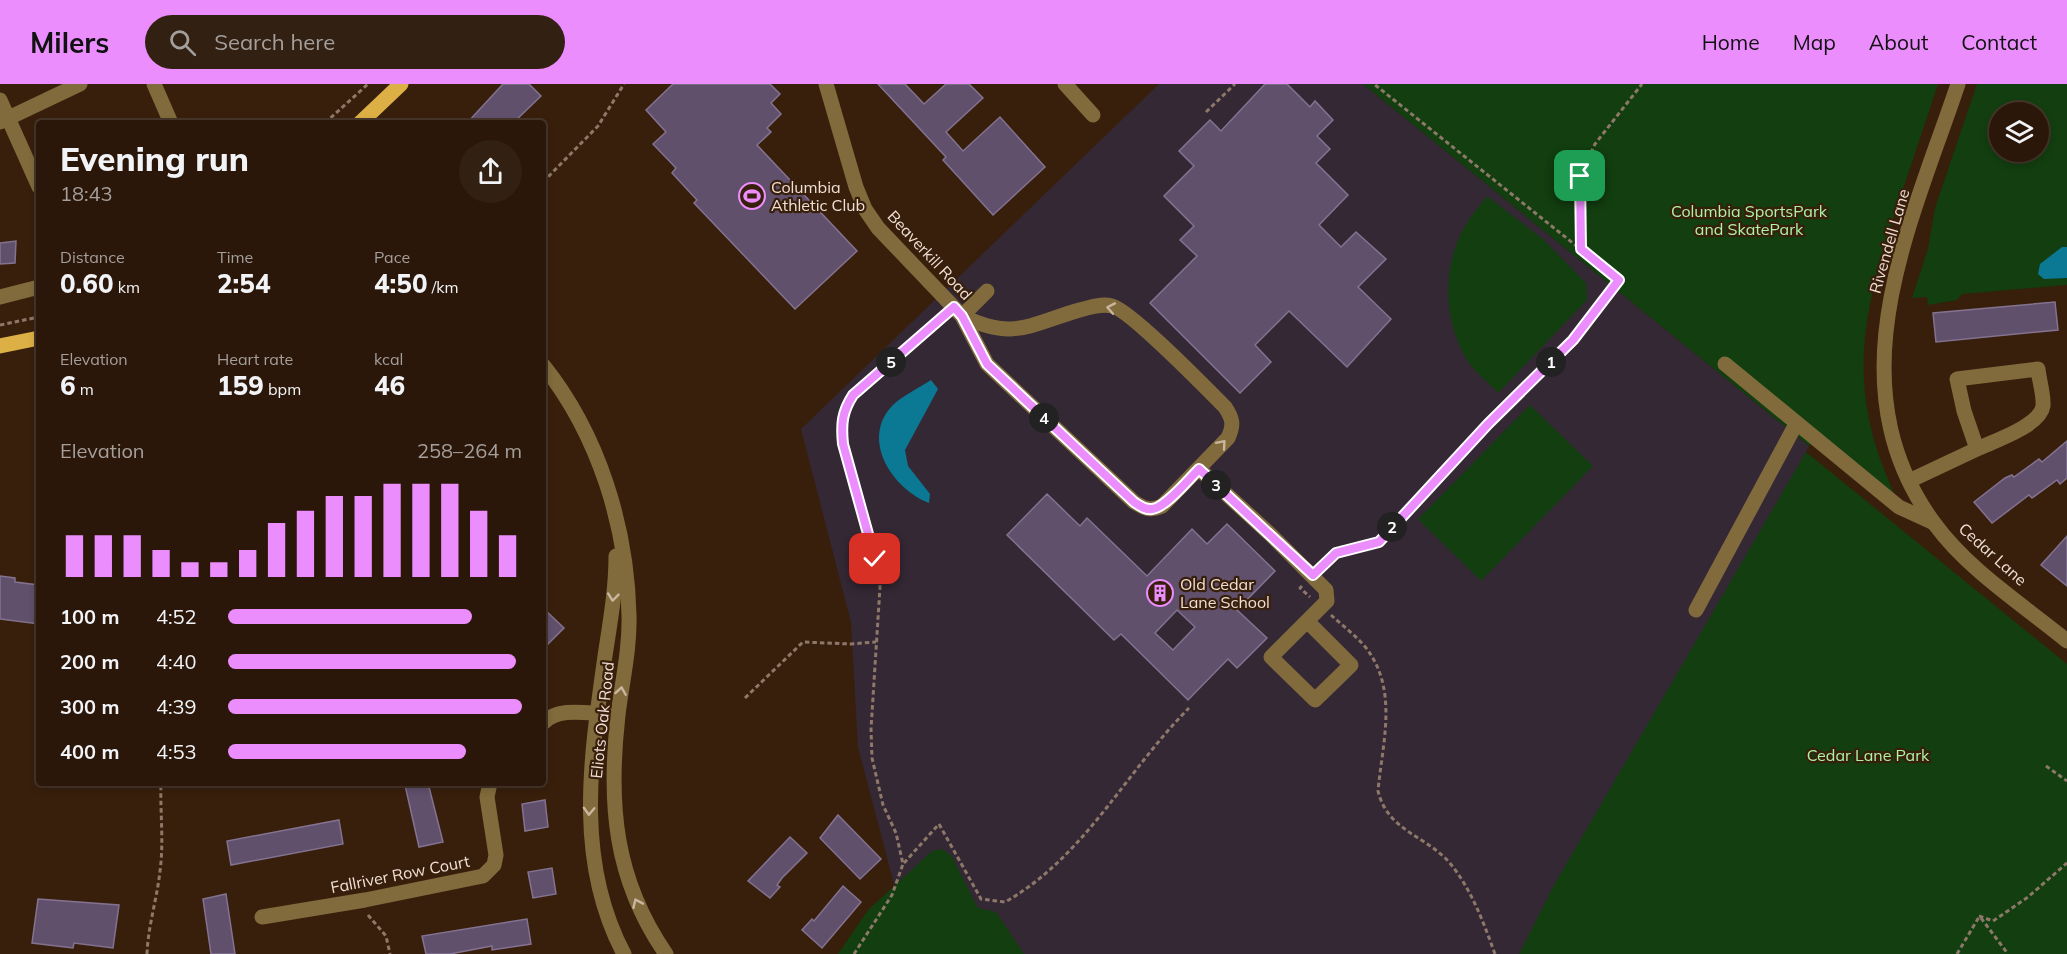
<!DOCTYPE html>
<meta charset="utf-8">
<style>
:root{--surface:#2a1709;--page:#322012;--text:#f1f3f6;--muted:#a59f9c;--line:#46362a;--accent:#eb8dfc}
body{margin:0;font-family:Mulish,sans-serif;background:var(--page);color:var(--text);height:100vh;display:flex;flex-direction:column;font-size:22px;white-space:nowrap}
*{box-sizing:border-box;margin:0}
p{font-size:20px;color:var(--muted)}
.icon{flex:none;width:33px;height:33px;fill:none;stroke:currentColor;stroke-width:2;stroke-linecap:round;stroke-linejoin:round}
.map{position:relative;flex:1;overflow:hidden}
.side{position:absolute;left:36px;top:36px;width:510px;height:666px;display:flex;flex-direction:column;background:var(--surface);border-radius:6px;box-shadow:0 3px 9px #0003,0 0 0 2px var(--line)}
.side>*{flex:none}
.controls{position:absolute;left:1989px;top:18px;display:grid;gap:12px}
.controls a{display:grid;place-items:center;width:60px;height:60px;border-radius:50%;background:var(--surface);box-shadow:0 3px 9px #0003,0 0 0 2px var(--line);font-size:30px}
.pin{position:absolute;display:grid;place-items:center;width:51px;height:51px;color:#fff;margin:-26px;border-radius:12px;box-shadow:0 3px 9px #0006}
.km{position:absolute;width:30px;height:30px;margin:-15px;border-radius:50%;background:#222;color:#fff;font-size:16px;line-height:30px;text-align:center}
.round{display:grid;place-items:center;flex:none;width:63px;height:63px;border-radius:32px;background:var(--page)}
.overview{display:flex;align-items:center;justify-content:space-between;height:102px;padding:0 24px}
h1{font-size:33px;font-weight:800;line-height:45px}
.figures{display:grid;grid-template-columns:repeat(3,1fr);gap:9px;height:102px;padding:6px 24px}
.figures div{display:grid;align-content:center}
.figures b{font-size:26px;font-weight:800}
.figures small{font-size:16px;font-weight:400}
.figures p{font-size:16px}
.chart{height:168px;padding:12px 24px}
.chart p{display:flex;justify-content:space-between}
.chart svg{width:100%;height:108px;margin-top:6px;stroke:var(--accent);stroke-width:6}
ul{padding:0 24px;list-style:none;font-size:20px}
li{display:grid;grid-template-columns:96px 72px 1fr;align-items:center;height:45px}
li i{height:15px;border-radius:8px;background:var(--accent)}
header{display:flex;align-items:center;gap:36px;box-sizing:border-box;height:84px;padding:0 30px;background:var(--accent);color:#111}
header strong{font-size:28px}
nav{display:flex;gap:33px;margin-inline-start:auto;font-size:21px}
.search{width:420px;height:54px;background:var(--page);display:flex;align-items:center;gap:15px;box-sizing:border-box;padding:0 21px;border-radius:33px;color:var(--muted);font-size:22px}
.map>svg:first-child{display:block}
.education{fill:#352835}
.green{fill:#123e10;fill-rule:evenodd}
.water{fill:#0b7894}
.building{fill:#60506c;stroke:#837290;stroke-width:1.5;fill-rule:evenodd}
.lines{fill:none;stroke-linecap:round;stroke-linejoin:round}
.path{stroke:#8e7869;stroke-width:3;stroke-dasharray:4.5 3;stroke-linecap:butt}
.minor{stroke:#816b3c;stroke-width:15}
.major{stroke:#ddb045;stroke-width:15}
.oneway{stroke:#cab69f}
.route-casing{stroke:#fff;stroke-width:12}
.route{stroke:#eb8dfc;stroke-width:8}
.labels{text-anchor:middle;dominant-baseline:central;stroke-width:4.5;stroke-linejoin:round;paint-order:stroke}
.poi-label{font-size:16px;fill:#f1dfd4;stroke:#381f0c;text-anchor:start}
.park-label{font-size:16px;fill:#acf3a5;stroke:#381f0c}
.street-label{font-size:16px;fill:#f1dfd4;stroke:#381f0c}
</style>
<header>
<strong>Milers</strong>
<div class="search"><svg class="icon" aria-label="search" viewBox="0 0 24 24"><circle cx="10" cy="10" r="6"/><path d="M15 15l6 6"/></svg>Search here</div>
<nav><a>Home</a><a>Map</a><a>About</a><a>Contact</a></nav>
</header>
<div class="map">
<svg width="2067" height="870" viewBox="0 0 2067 870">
<rect width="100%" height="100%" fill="#381f0c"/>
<path class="education" d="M1159,0H1363L1809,362L1540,870H865L899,819L858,663L851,538L801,345Z"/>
<g class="green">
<path d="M1363,0H1938C1924,42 1910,84 1896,126C1859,239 1845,312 1901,423L1814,353L1809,362Z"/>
<path d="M1977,0H2067V201L1962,210L1957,216L1928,221L1927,213L1912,214L1928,165L1935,124ZM2000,28H2038V68H2000Z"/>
<path d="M1487,112L1543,155L1586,199L1587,216L1498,309C1489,299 1477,290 1469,279C1443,239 1441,184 1465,142C1471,131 1480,122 1487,112Z"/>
<path d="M1530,321L1593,382L1481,497L1418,435Z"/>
<path d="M1806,368L2067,580V870H1519L1554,801Z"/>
<path d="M942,765L951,771L978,824L996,828L1024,870H838L868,826L932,767Z"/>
</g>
<g class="water">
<path d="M2062,163H2067V194L2044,195L2038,190L2040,180Z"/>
<path d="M931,296L938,305L905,366L908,382L930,410L929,419C893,405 860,356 892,322C902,312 919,304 931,296Z"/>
</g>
<g class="building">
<path d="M503,0H529L541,12L513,39H467Z"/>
<path d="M673,0H770L780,10L771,19L781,30L767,44L771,48L757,61L857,167L795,225L694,119L697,116L672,89L676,84L653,60L666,48L646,26Z"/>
<path d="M878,0H905L924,20L946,0H969L983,14L946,48L963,67L1000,33L1045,83L993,131L943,76L946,73Z"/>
<path d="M1265,0H1287L1310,23L1315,17L1333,36L1317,52L1330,65L1316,79L1348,111L1319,141L1341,163L1356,148L1386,175L1358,203L1391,235L1347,283L1289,227L1255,261L1271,278L1240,309L1150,219L1197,172L1180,156L1194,142L1164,112L1194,82L1179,67L1210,36L1221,47Z"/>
<path d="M16,157L15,179L0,180V159Z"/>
<path d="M2055,218L2058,246L1936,258L1933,229Z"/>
<path d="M2067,357V394L2060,400L2057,396L2032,414L2029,411L1992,439L1974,418L2005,394L2012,391L2014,393L2039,375L2042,378Z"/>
<path d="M1047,410L1080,442L1087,434L1147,492L1192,445L1207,460L1227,440L1275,487L1237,526L1267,554L1237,584L1228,575L1188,616L1121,550L1114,556L1007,451ZM1177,526L1195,543L1173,566L1155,549Z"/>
<path d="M2067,452V502L2041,481Z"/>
<path d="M0,492L15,494V498L39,501V540L0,535Z"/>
<path d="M543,524L564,544L543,565Z"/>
<path d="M414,699H428L443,758L419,763L405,701Z"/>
<path d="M545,716L548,743L525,747L522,720Z"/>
<path d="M838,731L881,775L860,795L820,754Z"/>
<path d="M339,736L343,760L231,781L227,757Z"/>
<path d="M790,753L807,769L782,794L777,801L780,803L770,814L748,797Z"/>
<path d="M552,784L556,810L533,814L528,788Z"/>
<path d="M843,802L861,818L822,864L802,846L812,835L814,837Z"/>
<path d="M226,810L235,870H211L203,815Z"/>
<path d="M38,815L119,821L113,864L74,859L73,864L32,859Z"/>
<path d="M527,835L531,860L492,866V862L450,870H426L422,852Z"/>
</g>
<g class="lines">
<g class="path">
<path d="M1206,28L1235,0"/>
<path d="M325,39L368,0"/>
<path d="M543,98L598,42L624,0"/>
<path d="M1581,164L1580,92L1595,60L1642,0"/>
<path d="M0,241L39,233"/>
<path d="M1321,482L1337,469L1379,458L1488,340L1573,256L1619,196L1374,0"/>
<path d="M1302,502L1300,504L1310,513"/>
<path d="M1331,531C1344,543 1362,556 1371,571C1397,612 1382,662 1378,707C1388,749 1430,752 1453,783C1473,809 1484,840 1495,870"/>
<path d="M745,614L803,558L850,560L876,558"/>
<path d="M2046,682L2067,697"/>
<path d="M904,779L939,740L981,815L1005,818C1085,773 1126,687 1189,624"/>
<path d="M368,831L386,852L390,870"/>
<path d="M1979,832L1993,837L2028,813L2067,779"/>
<path d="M1981,834L2008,870"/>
<path d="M147,870C148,842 157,815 160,787C164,758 160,729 161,699"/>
<path d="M854,870L892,811L903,780L896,749L883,721L872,674L871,645L880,503L875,475L843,360C841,340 842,328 853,311L943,232"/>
<path d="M1957,870L1979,833"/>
</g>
<g class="minor">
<path d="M154,0L171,39"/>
<path d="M826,0L856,103L865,125L878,144L962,232L987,280L1134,418C1145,425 1150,427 1162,422L1228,354C1234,341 1233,335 1225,323C1207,305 1130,226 1112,222C1101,219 1087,224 1076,227C1027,242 1012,256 962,232"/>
<path d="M1065,0L1093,31"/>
<path d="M1958,0C1910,143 1832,299 1934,439C1968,486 2022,520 2067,557"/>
<path d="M0,16L39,103"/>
<path d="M0,38L80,0"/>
<path d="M0,213L39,203"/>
<path d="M962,232L987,207"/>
<path d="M1725,280L1899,423L1934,439"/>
<path d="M543,281C599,351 627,443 629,531C630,565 622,598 618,631C608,719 614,795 666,870"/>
<path d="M1199,385L1271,451L1326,506L1327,517L1271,573L1315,616L1351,581L1307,537"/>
<path d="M1909,397L1977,365L1964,327L1957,295L2038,285C2039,296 2044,311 2043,322C2040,342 1994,357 1977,365"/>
<path d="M616,472C616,506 610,539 605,572C591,673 574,776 624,870"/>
<path d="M1696,526L1796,340"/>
<path d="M543,639C558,623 585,629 606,630"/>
<path d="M262,833L365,816L483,792L494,781L496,771L487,713L490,699"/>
</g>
<g class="major">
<path d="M360,39L401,0"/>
<path d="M0,262L39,254"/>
</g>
</g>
<defs><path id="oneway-chevron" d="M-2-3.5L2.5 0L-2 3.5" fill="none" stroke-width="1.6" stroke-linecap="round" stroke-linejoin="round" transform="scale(1.5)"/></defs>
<g class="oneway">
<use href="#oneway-chevron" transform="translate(1111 224) rotate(-169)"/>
<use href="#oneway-chevron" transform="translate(1222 360) rotate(-49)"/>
<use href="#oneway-chevron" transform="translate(613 513) rotate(96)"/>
<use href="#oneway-chevron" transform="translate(621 607) rotate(-81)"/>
<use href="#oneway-chevron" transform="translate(589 727) rotate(92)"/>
<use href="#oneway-chevron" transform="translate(637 819) rotate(-114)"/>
</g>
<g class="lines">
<defs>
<path id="route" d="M875,475L843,360C841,340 842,328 853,311L954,223L962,232L987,280L1134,418C1140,422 1145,426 1152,425C1165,424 1188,396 1199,385L1313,491L1336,469L1379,458L1488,340L1573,256L1619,196L1581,165L1580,92"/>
</defs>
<use href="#route" class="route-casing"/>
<use href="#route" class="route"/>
</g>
<defs>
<symbol id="stadium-ring" viewBox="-11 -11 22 22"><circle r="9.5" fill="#381f0c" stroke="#eb8dfc" stroke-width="1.5"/><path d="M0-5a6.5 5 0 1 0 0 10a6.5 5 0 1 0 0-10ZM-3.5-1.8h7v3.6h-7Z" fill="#eb8dfc"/></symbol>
<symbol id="building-ring" viewBox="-11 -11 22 22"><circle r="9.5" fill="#381f0c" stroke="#eb8dfc" stroke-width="1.5"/><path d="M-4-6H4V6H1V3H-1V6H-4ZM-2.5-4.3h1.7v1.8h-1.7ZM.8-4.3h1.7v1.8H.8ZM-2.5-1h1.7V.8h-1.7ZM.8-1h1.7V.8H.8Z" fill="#eb8dfc"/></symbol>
</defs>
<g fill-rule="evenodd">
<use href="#stadium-ring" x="737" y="97" width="30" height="30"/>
<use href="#building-ring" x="1145" y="494" width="30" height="30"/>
</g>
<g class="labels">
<g class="poi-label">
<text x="771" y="103">Columbia<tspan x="771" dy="18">Athletic Club</tspan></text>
<text x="1180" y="500">Old Cedar<tspan x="1180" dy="18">Lane School</tspan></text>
</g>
<g class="park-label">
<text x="1749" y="127">Columbia SportsPark<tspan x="1749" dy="18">and SkatePark</tspan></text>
<text x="1868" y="671">Cedar Lane Park</text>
</g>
<g class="street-label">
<text transform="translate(1889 157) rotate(-74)">Rivendell Lane</text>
<text transform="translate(930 171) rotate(47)">Beaverkill Road</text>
<text transform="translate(1993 470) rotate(42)">Cedar Lane</text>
<text transform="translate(602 636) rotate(-84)">Eliots Oak Road</text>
<text transform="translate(400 790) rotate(-11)">Fallriver Row Court</text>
</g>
</g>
</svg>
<div class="controls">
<a><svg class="icon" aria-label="layers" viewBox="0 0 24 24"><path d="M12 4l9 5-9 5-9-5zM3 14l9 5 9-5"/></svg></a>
</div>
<div class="pin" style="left:1580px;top:92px;background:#1e9e55"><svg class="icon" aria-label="arrive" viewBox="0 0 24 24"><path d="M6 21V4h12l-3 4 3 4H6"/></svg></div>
<div class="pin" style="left:875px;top:475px;background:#d93025"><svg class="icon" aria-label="check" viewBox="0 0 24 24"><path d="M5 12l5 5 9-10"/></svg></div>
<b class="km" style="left:1551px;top:278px">1</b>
<b class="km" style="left:1392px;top:443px">2</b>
<b class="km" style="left:1216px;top:401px">3</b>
<b class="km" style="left:1044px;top:334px">4</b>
<b class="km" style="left:891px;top:278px">5</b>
<section class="side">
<div class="overview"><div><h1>Evening run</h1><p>18:43</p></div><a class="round"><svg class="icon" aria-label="share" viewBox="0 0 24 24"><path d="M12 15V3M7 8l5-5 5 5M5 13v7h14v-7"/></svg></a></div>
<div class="figures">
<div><p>Distance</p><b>0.60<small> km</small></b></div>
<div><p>Time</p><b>2:54</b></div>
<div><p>Pace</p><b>4:50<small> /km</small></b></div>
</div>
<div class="figures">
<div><p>Elevation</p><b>6<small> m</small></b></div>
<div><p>Heart rate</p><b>159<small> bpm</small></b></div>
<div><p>kcal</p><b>46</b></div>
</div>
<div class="chart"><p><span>Elevation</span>258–264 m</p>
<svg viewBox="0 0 160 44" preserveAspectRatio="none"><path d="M5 44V27M15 44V27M25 44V27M35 44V33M45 44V38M55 44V38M65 44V33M75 44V22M85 44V17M95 44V11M105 44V11M115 44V6M125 44V6M135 44V6M145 44V17M155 44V27"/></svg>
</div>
<ul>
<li><b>100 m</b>4:52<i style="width:83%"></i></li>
<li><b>200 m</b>4:40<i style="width:98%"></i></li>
<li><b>300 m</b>4:39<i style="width:100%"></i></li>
<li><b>400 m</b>4:53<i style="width:81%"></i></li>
</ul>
</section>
</div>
